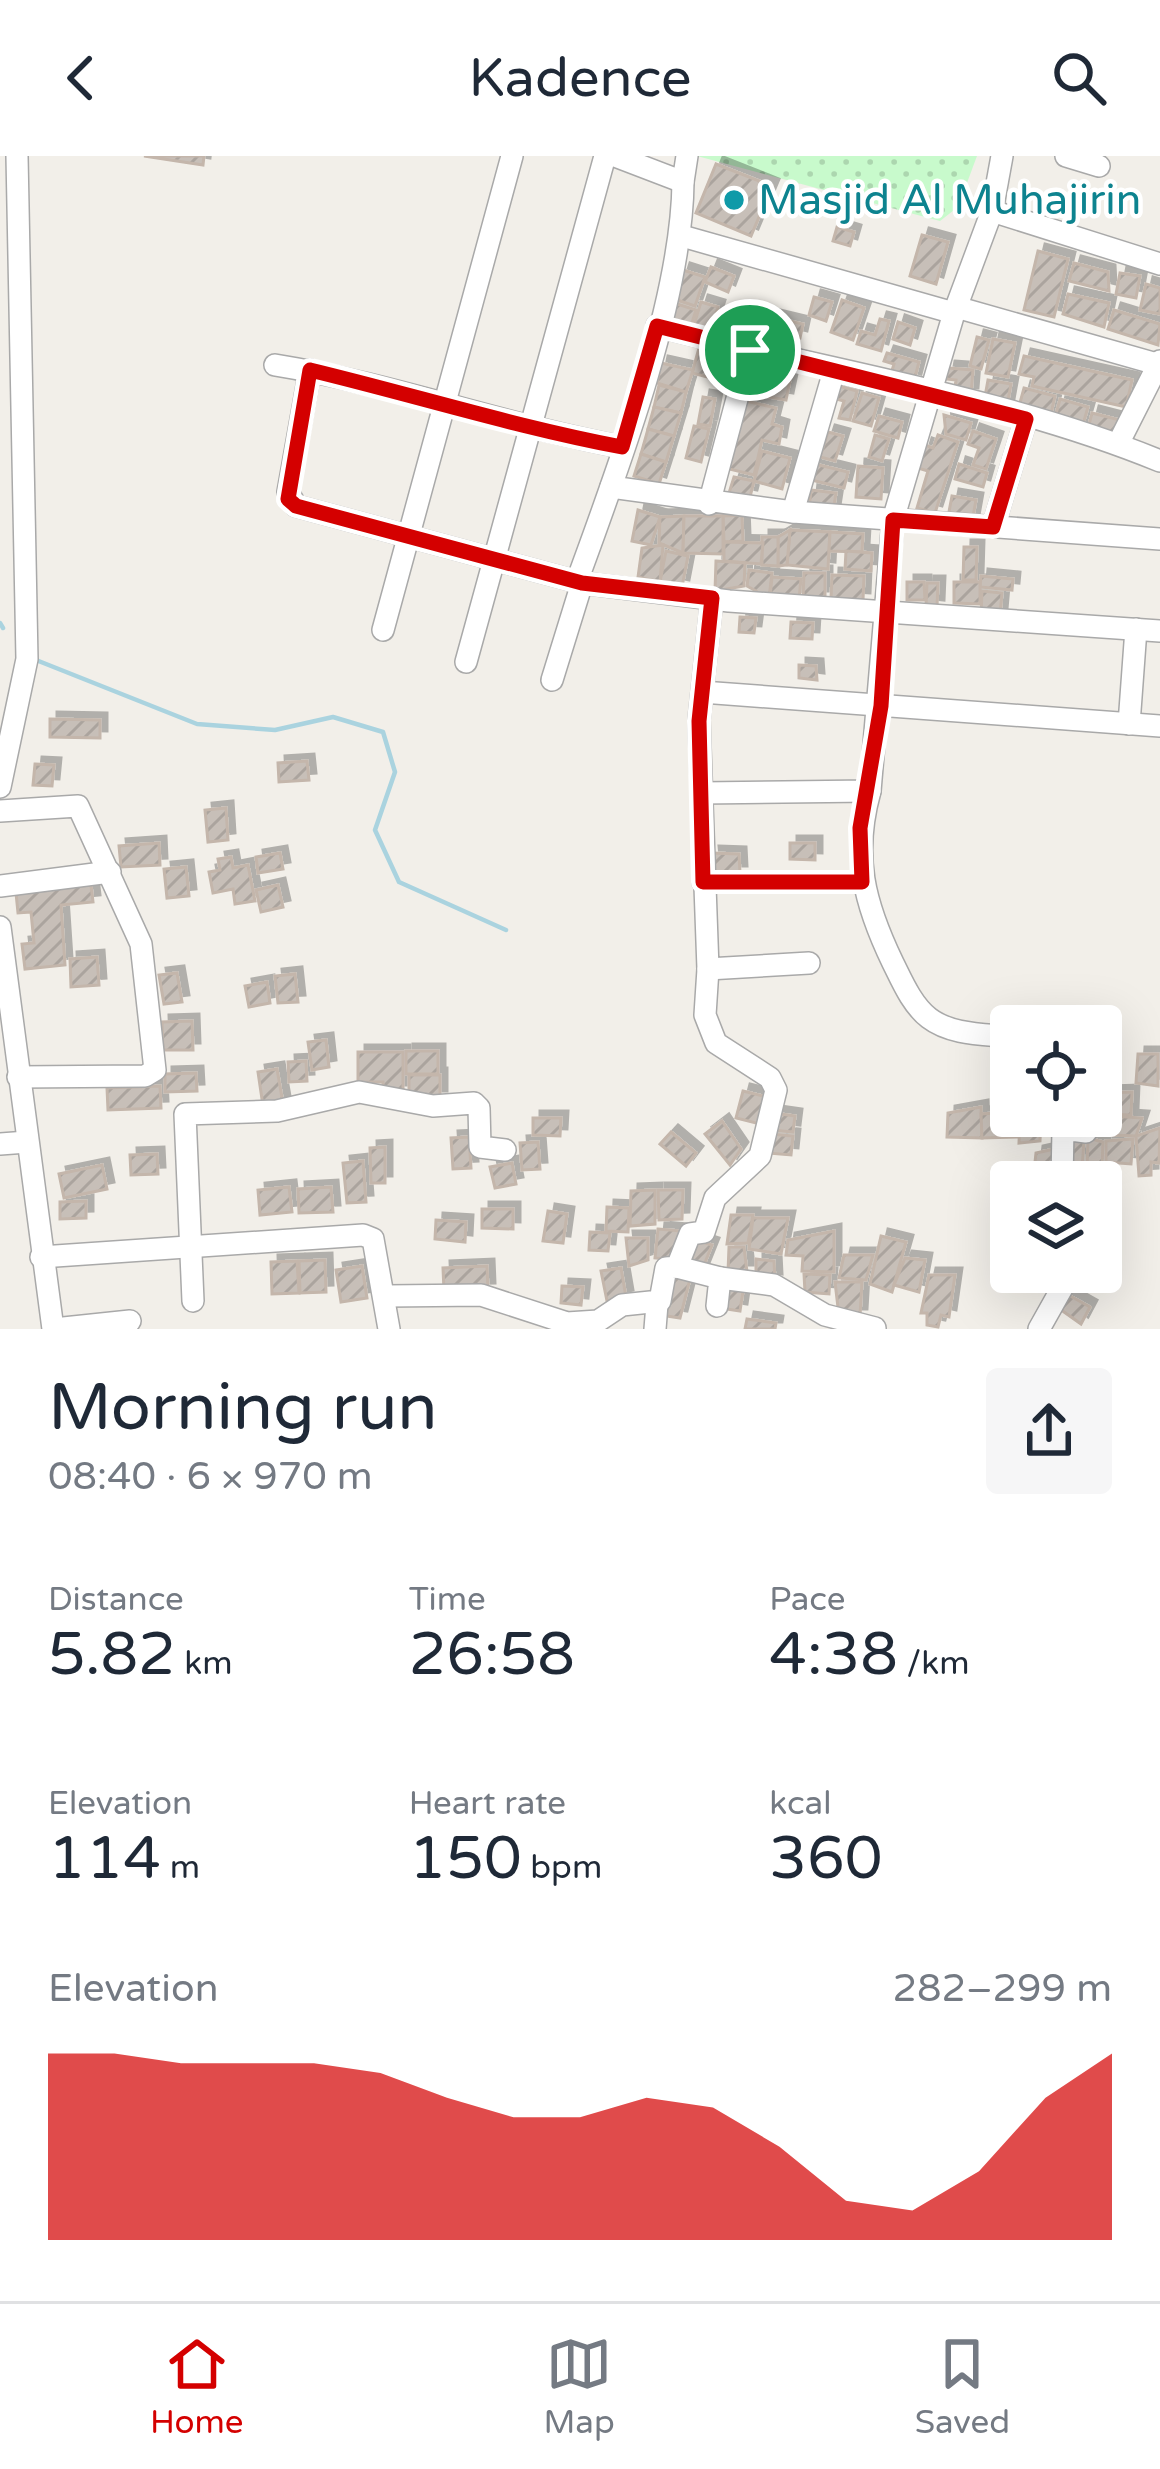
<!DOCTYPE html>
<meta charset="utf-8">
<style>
:root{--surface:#fff;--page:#f6f6f7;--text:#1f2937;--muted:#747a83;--line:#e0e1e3;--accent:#d40000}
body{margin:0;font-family:"Varela Round",sans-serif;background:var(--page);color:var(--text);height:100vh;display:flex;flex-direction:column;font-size:45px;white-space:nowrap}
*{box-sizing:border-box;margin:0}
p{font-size:39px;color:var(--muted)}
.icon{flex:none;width:66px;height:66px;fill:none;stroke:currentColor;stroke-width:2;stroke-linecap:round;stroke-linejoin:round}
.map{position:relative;height:1173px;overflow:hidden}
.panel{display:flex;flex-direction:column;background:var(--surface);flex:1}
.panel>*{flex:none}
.controls{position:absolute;left:990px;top:849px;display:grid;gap:24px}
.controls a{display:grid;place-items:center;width:132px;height:132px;border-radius:12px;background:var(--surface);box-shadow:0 12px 48px #0002;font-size:60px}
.pin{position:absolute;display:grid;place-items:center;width:102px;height:102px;color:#fff;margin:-51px;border:6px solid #fff;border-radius:50%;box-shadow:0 3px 12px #0007}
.round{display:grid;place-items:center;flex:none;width:126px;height:126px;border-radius:12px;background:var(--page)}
.headline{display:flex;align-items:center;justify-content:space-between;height:204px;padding:0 48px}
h1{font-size:66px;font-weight:600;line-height:90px}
.figures{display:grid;grid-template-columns:repeat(3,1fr);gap:18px;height:204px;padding:12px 48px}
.figures div{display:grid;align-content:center}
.figures b{font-size:60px;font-weight:600}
.figures small{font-size:33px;font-weight:400}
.figures p{font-size:33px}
.chart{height:336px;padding:24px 48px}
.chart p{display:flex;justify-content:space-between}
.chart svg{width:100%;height:216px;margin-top:12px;fill:var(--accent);opacity:.7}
header{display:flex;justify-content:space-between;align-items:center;height:156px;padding:0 48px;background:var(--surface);font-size:54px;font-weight:600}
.dock{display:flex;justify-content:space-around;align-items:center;height:168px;border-top:3px solid var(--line);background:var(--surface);font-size:33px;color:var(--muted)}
.dock a{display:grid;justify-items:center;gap:6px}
.dock .current{color:var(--accent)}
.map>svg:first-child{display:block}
.park{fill:url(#park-dots)}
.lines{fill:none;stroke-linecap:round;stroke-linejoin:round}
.stream{stroke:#aad3df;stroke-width:4.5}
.building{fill:url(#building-hatch);stroke:#c4b6ab;stroke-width:3;filter:url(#shadow)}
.street-casing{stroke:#a9a9a9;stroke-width:24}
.street{stroke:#fff;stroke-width:21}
.route-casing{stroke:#fff;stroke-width:24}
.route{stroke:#d40000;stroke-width:15}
.culture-dot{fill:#0f9aa8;stroke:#fff;stroke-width:4.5}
.labels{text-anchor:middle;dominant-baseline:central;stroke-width:9;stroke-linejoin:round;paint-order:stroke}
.culture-label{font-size:42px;fill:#0d838f;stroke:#fff;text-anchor:start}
</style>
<header><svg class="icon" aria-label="back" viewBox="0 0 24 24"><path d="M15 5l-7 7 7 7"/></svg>Kadence<svg class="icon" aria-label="search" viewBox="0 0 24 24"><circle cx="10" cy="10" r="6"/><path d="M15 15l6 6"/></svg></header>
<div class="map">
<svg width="1160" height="1173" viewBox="0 0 1160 1173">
<defs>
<pattern id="park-dots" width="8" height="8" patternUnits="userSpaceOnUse" patternTransform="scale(3)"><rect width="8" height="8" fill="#c8facc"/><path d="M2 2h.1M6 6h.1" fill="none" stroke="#acd6af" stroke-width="1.8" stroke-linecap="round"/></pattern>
<pattern id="building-hatch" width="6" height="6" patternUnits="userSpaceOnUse" patternTransform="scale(3)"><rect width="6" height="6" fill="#c7bfb8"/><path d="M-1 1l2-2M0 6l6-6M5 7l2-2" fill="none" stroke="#aba49e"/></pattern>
<filter id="shadow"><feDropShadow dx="7" dy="-7" stdDeviation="0" flood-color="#0004"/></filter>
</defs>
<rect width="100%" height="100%" fill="#f2efe9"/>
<path class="park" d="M697,0H977L958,51L940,65Z"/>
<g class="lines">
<g class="stream">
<path d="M0,467L3,472"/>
<path d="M36,504L197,568L275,574L333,561L383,576L395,616L375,674L399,726L506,774"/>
</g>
</g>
<g class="building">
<path d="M144,0H204L203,9Z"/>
<path d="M716,8L772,30L751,80L696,57Z"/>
<path d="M837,71L854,76L850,90L833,85Z"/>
<path d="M922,79L948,86L936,128L910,120Z"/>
<path d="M1038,95L1068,103L1054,161L1024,154Z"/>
<path d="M1074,107L1108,116L1109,135L1069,125Z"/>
<path d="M711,111L734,120L728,136L705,126Z"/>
<path d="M683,114L705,121L695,150L674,143Z"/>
<path d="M1120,117L1140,120L1136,142L1116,138Z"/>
<path d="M1146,128L1160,132V158L1140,154Z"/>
<path d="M1068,138L1109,147L1104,171L1063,158Z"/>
<path d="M814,141L832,146L826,165L809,159Z"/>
<path d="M842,144L864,152L853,184L831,176Z"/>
<path d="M671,146L696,154L690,173L665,166Z"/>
<path d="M701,146L718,151L710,177L693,172Z"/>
<path d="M1114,154L1160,168L1158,189L1108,173Z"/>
<path d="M769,160L803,168L800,182L766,173Z"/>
<path d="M880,163L889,165L881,195L857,188L861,175L875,179Z"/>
<path d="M898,166L915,172L910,189L893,183Z"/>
<path d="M977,181L989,184L981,213L970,210Z"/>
<path d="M993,183L1015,187L1008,221L986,217Z"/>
<path d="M699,192L714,196L707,221L692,217Z"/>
<path d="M887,197L919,206L914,225L891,218L894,208L884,205Z"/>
<path d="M1024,200L1132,224L1126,251L1032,230L1034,221L1019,218Z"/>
<path d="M661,207L693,214L686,236L657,227Z"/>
<path d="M770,210L792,215L786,244L763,240Z"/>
<path d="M948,212L973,214L971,239L954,238L956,224L946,223Z"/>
<path d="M988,224L1011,228L1007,250L984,246Z"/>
<path d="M659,229L686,236L681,257L654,251Z"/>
<path d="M835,229L857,235L850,264L839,262L844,245L832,242Z"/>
<path d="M1024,232L1055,240L1050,262L1018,254Z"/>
<path d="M862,237L879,242L871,270L853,265Z"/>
<path d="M703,241L715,243L710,270L698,268Z"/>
<path d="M1060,243L1088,251L1082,272L1054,265Z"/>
<path d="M746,245L776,252L772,268L782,271L779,288L762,284L754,319L729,313Z"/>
<path d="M654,251L681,257L674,280L648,273Z"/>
<path d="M1092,257L1120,264L1116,280L1088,273Z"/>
<path d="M944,259L971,267L966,284L946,278Z"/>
<path d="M879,260L902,266L898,282L874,275Z"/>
<path d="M694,270L709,273L701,306L686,302Z"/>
<path d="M648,273L674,280L666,306L641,298Z"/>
<path d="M973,275L996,283L986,313L973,309L979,292L968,288Z"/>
<path d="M828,276L843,280L835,305L820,301Z"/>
<path d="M875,279L889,283L882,305L869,301Z"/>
<path d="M938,279L958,286L935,357L917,352L928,315L918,312L925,289L933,292Z"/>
<path d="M762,295L790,302L782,333L754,325Z"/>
<path d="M641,298L666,306L659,328L634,320Z"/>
<path d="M815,308L848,316L844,332L811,324Z"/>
<path d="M959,308L987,317L983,331L955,323Z"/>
<path d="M858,310L883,312L881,343L856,341Z"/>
<path d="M734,321L754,325L750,341L729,337Z"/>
<path d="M811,334L836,337L833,356L809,353Z"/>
<path d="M952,340L976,344L972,366L948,361Z"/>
<path d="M638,354L660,361L651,389L632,385Z"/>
<path d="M742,359L743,385L724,386L723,360Z"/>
<path d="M684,360L683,397L659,387L660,361Z"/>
<path d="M684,360H723V398L683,397Z"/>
<path d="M790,374L830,376L828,413L787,409Z"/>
<path d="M790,374L787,409L778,410V381Z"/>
<path d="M830,376L863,378L862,396L829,395Z"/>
<path d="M762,381H778V410L762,409Z"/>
<path d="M724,386L763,387L761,408L724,405Z"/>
<path d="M663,389L660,426L638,421L642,392Z"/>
<path d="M964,391H977L976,424H963Z"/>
<path d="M666,395L688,400L682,431L660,426Z"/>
<path d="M846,395L872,397L871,415L845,413Z"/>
<path d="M716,405L745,407L744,430L715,435Z"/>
<path d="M749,414L772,417L769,442L753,440L756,435L747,430Z"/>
<path d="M804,417H825V442H803Z"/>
<path d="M832,419L864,420L863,444L831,442Z"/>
<path d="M981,420L1013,423L1012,434L980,431Z"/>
<path d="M772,421L801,423L799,443L770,441Z"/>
<path d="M907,426H924L925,444H907Z"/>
<path d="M954,426H980V448L954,447Z"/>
<path d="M927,427H938L937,451L926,450Z"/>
<path d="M982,435L1002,437L1000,460L981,459Z"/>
<path d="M740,461L756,462L754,477L739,476Z"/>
<path d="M791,466L813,467L812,483L790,482Z"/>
<path d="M799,509L816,510L817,524L799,522Z"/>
<path d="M50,563L100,564V582L50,581Z"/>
<path d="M307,605L309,624L279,626L278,607Z"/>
<path d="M35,608L54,609L52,630L33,629Z"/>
<path d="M226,652L228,684L208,686L205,654Z"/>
<path d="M159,687L160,709L121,711L119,690Z"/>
<path d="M790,687H815V704L790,703Z"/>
<path d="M280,697L283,713L258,717L256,701Z"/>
<path d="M712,697L739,698L740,717H714Z"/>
<path d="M231,701L233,712L248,709L255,745L235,748L233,733L213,737L209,716L220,714L218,703Z"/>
<path d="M186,711L189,740L167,742L164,713Z"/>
<path d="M91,729L93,746L61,749L65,809L25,813L22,788L34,787L31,756L18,757L16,737Z"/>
<path d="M278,729L283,751L261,756L256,734Z"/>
<path d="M97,801L99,829L71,831L70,803Z"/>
<path d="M177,817L182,846L164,848L159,819Z"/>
<path d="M295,818L298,846L278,847L275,820Z"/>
<path d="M267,826L270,847L249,851L245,830Z"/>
<path d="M192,865L193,894H163L162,866Z"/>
<path d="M326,884L329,911L312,914L308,886Z"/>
<rect x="406" y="895" width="32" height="23"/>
<path d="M358,896H403V936H383V926H358Z"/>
<path d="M1138,898H1158V930L1136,927Z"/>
<path d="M306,905L307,925L289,926L288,906Z"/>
<path d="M277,913L283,947L263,950L258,916Z"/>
<path d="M196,917L197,935L165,936V918Z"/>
<rect x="409" y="919" width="31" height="23"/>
<path d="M160,930L161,952L108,954L107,932Z"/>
<path d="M743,935L767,941L760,968L736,962Z"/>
<path d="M1132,936L1131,959L1103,958L1104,937Z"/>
<path d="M981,951L982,982L947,981L948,957Z"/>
<path d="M1011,956L1017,960V981L982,982L981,958Z"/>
<path d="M774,957L795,960L793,976L772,974Z"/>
<path d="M1020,960H1041L1040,985L1019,987Z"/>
<path d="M1112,960L1142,962L1136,980L1111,979Z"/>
<path d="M533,962H561L560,980L533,979Z"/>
<path d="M722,965L741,993L730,1009L705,978Z"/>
<path d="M1160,972L1159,1007L1151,1006V1019L1139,1020L1136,980Z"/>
<path d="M671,976L696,997L686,1010L660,988Z"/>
<path d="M771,978L793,980L791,999L767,997Z"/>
<path d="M469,981L471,1012L453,1013L451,982Z"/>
<path d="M1088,982L1103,986L1102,1013H1087Z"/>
<path d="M1133,983L1131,1008L1106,1006V985Z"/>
<path d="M1067,984L1084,985L1082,1013L1065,1012Z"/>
<path d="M538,986L540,1013L522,1014L520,987Z"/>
<path d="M385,991V1027H371L370,992Z"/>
<path d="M1059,992L1058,1014L1034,1015L1036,997Z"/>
<path d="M157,998L158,1018L131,1019L130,999Z"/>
<path d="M363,1005L366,1046L347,1047L343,1007Z"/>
<path d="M512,1007L516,1028L495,1032L490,1011Z"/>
<path d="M102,1009L107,1033L64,1042L59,1018Z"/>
<path d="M289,1031L292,1056L260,1059L258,1034Z"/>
<path d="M331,1031L333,1056L299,1057L298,1033Z"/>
<path d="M655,1034V1068L630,1070L631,1035Z"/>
<path d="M658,1034H683L682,1063L659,1064Z"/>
<path d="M86,1045V1062L60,1063V1046Z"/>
<path d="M607,1051L629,1052L628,1076L606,1075Z"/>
<path d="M482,1053H513V1073L482,1072Z"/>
<path d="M548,1055L567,1058L563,1087L543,1085Z"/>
<path d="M731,1059H753L748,1087L727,1088Z"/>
<path d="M753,1062H788L781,1098L749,1093Z"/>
<path d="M436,1064L466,1066L465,1086L435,1083Z"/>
<path d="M658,1073L682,1075L677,1104L655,1102Z"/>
<path d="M834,1075V1116L802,1115L803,1100L786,1099L788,1084Z"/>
<path d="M590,1076L610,1077L608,1095L589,1094Z"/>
<path d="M881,1080L906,1086L892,1136L870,1128Z"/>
<path d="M626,1082H648V1104L629,1110Z"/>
<path d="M693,1083L712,1089L702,1114L683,1108Z"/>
<path d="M729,1091H744L747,1116H728Z"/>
<path d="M844,1099H873L866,1124L839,1122Z"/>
<path d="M905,1102L925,1104L919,1136L894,1129Z"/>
<path d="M756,1103L774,1105L775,1125L756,1121Z"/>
<path d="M325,1104L326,1136L300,1137L299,1105Z"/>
<path d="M297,1105L299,1137L272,1138L271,1106Z"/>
<path d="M362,1110L367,1142L341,1146L336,1114Z"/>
<path d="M487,1110L488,1134L444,1135L443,1112Z"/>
<path d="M621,1112L626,1141L607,1145L601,1115Z"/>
<path d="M667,1115L691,1119L680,1162L660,1159Z"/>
<path d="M804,1118L830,1119L829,1138L805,1136Z"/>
<path d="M929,1119H955L949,1161L941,1159L938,1171L927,1169V1157H921Z"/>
<path d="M835,1126H862L860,1160H839Z"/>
<path d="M562,1130L583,1131L581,1149L561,1147Z"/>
<path d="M723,1132L743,1135L740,1155L720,1152Z"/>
<path d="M1065,1137L1090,1151L1081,1168L1057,1151Z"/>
<path d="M747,1163L776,1167L775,1173H745Z"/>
</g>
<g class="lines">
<defs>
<g id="street">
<path d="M615,0L683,26L687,0"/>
<path d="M1066,0L1099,10"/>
<path d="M992,55L1002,0"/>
<path d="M682,80L954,157"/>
<path d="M956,151L1160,209"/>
<path d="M657,170C823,214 1001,240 1160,305"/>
<path d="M275,209C393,228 505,269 622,291"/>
<path d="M310,214L288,336L296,350L582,427L729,445L1160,475"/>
<path d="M1118,288L1160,205"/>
<path d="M611,331L793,356L1160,383"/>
<path d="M709,348L750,194"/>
<path d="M793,356L834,215"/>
<path d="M993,371L1026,263"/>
<path d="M577,425C618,313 682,143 683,26"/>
<path d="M712,442L699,564L708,813L809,807"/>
<path d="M383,474L512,0"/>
<path d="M466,506L605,0"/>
<path d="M552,524L582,427"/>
<path d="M702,536L1160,570"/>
<path d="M1129,568L1136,473"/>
<path d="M0,631L27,503L17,0"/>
<path d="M870,635C852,700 864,747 893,807C902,825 912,849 929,862C951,879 984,878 1011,881"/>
<path d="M701,637L870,635L893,364L954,157L992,55L1160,108"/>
<path d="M0,655L78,650L141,788L155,914L145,920L18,921"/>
<path d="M703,726H862"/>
<path d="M0,730L110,716"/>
<path d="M0,771L53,1173"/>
<path d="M0,988L27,986"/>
<path d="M1062,1026L1063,973L1086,976L1079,960"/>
<path d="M41,1101L363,1079L373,1083L389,1173"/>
<path d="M677,1111L720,1122L717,1150"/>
<path d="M720,1122L774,1129L825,1159L875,1172"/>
<path d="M387,1140L481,1139L567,1167L598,1165L622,1149L660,1145L666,1112L677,1111L690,1078L704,1076L715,1042L760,1000L776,934L770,922L716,887L705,859L708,813"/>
<path d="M193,1145L185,958L277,955L359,936L433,950L474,947L479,952L480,991L505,994"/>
<path d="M54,1173L130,1165"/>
<path d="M655,1173L657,1148"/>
<path d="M1039,1173L1071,1116"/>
</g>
</defs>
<use href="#street" class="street-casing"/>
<use href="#street" class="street"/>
</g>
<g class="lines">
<defs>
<path id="route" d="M657,170L1026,263L993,371L893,364L881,550L860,672L862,726H703L699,565L712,442L582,427L296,350L288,343L310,214C414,239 516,271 622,291Z"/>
</defs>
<use href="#route" class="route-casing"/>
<use href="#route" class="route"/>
</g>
<circle class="culture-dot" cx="734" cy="44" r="12"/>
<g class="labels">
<g class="culture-label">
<text x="758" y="44">Masjid Al Muhajirin</text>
</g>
</g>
</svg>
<div class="controls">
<a><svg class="icon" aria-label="locate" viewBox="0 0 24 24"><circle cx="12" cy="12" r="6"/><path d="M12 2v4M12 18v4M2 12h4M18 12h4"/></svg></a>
<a><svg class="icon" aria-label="layers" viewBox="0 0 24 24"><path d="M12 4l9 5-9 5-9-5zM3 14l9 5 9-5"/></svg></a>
</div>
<div class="pin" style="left:750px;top:194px;background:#1e9e55"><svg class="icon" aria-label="arrive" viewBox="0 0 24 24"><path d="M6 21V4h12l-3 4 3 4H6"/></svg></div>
</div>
<section class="panel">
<div class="headline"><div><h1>Morning run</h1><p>08:40 · 6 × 970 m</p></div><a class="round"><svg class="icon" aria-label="share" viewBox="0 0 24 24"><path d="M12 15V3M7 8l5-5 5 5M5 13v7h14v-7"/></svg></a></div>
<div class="figures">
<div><p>Distance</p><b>5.82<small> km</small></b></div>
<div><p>Time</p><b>26:58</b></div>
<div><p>Pace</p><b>4:38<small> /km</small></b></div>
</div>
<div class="figures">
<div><p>Elevation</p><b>114<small> m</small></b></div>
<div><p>Heart rate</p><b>150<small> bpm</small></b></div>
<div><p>kcal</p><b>360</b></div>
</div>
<div class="chart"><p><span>Elevation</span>282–299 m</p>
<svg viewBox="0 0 160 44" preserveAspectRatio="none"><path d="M0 44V6L10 6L20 8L30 8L40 8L50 10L60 15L70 19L80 19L90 15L100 17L110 25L120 36L130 38L140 30L150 15L160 6V44z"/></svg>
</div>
</section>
<nav class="dock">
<a class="current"><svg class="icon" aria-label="home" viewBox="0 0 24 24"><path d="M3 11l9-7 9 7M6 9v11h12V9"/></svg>Home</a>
<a><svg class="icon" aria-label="map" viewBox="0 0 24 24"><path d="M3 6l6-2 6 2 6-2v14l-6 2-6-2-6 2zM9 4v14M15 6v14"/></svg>Map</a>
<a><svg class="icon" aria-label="saved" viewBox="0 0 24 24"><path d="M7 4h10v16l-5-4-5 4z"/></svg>Saved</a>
</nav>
